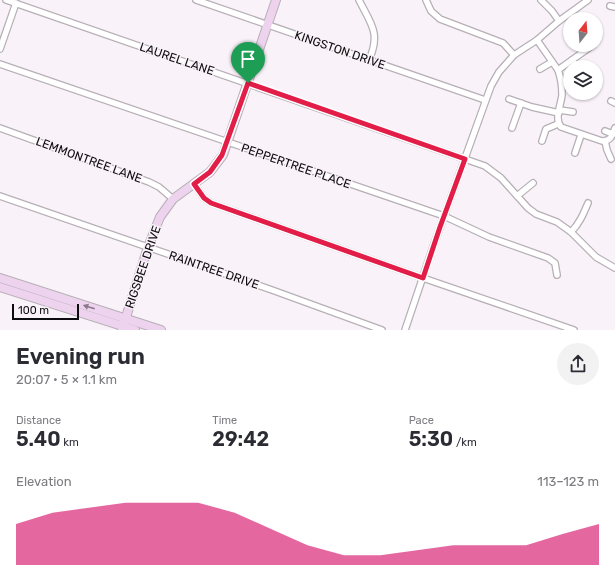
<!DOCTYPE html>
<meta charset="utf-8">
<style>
:root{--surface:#fff;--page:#f2f2f3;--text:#2b2b33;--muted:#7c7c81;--accent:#db2777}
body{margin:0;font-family:Rubik,sans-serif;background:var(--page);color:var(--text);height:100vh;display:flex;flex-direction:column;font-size:15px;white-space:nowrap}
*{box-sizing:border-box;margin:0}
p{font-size:13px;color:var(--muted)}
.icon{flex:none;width:22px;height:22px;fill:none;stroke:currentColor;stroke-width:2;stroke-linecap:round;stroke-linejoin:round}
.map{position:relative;height:330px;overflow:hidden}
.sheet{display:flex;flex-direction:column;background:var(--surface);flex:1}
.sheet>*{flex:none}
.needle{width:26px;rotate:17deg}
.fabs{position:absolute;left:563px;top:12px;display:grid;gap:8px}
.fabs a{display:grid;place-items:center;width:40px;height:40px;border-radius:50%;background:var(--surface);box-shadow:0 1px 3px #0004;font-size:20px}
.scale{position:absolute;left:12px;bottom:10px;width:67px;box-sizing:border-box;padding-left:4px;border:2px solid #0e0c0e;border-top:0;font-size:11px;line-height:14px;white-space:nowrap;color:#0e0c0e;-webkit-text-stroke:3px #f9f2f9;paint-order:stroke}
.pin{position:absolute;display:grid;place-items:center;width:34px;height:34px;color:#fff;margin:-41px -17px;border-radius:50% 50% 50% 0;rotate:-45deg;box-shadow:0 0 4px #0007}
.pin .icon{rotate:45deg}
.round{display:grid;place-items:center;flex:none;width:42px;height:42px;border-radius:21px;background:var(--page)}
.overview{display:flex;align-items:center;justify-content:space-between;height:68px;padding:0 16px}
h1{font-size:22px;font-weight:600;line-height:30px}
.stats{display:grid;grid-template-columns:repeat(3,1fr);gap:6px;height:68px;padding:4px 16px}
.stats div{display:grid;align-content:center}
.stats b{font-size:20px;font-weight:600}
.stats small{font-size:11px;font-weight:400}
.stats p{font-size:11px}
.chart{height:112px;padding:8px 16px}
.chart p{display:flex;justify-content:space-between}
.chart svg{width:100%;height:72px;margin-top:4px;fill:var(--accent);opacity:.7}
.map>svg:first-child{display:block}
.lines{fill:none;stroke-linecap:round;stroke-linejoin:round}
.street-casing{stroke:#b6b0b6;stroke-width:8}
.secondary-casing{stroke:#b6b0b6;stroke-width:10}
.street{stroke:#fff;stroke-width:5.5}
.secondary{stroke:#edd3ee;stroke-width:8}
.oneway{fill:#897989}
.route-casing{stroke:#fff;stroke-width:8}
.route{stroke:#e11d48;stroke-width:5}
.labels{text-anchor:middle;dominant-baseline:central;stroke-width:3;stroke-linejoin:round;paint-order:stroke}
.street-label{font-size:12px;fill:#0e0c0e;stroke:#f9f2f9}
</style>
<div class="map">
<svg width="615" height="330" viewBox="0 0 615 330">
<rect width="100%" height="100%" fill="#f9f2f9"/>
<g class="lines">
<defs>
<g id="street">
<path d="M6,0L485,166L501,178L528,208L536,214L557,222L571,232L596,257L615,268"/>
<path d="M196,0L485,100"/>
<path d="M359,0C371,24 381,33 369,60"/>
<path d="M426,0L431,11L440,19L503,43L514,55"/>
<path d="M541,0L552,11L559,21"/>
<path d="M610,6L615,7"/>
<path d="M537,40L558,70C561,78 562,86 562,95C561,105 554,118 561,127L602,141C611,141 612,136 615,128"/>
<path d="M0,49L16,3"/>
<path d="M572,60L577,67"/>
<path d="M0,64L444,216L489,237L548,258L555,263L557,275"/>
<path d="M540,69L552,62"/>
<path d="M558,70L593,45"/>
<path d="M509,99L532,107L559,113"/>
<path d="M611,101L615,103"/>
<path d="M560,110L573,112"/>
<path d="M0,128L149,182L159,187L173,199"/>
<path d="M512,128L521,103"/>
<path d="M605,131L613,134"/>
<path d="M542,141L546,129L558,124"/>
<path d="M605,141L607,150L611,159"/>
<path d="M575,153L581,135"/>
<path d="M194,184L204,198L211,203L423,278L574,330"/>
<path d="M0,196L272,290L382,330"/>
<path d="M517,196L533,183"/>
<path d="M571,232C579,224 583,215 588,203"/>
<path d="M405,330L433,247L491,86L499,72L514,55L537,40L559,21L588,0"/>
</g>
<g id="secondary">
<path d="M0,278L161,330"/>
<path d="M0,287L135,330"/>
<path d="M122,330L148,247L160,217L173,199L210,172L223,155L276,0"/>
</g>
</defs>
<use href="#street" class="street-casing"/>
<use href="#secondary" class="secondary-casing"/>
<use href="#street" class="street"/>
<use href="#secondary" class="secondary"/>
</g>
<defs><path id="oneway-solid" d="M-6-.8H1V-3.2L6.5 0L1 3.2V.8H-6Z"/></defs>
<use class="oneway" href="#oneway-solid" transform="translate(89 307) rotate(-162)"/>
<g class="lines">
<defs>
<path id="route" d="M248,83L465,159L440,227L423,278L211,203L204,198L194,184L210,172L222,155Z"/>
</defs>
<use href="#route" class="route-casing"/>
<use href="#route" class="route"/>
</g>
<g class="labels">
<g class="street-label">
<text transform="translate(340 50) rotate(19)">KINGSTON DRIVE</text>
<text transform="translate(177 59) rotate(19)">LAUREL LANE</text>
<text transform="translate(89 160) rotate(20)">LEMMONTREE LANE</text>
<text transform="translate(296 166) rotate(19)">PEPPERTREE PLACE</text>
<text transform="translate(143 267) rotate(-71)">RIGSBEE DRIVE</text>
<text transform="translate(214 270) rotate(19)">RAINTREE DRIVE</text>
</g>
</g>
</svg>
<div class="fabs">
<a><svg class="needle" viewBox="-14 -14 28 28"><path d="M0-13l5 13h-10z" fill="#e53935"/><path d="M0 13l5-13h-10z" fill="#7c7c81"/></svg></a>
<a><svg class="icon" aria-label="layers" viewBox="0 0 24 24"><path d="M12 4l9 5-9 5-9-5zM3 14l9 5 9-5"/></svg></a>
</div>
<div class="scale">100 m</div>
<div class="pin" style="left:248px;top:83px;background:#1e9e55"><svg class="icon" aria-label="arrive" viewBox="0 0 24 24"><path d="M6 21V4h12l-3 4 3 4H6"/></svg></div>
</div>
<section class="sheet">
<div class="overview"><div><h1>Evening run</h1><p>20:07 · 5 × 1.1 km</p></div><a class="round"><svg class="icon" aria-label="share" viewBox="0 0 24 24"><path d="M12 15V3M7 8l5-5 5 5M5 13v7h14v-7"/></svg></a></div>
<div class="stats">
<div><p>Distance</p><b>5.40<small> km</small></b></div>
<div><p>Time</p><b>29:42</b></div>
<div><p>Pace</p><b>5:30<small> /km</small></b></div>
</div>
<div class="chart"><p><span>Elevation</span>113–123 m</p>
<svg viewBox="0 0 160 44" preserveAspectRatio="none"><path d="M0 44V19L10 12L20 9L30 6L40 6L50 6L60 12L70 22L80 32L90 38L100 38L110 35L120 32L130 32L140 32L150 25L160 19V44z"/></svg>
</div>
</section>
